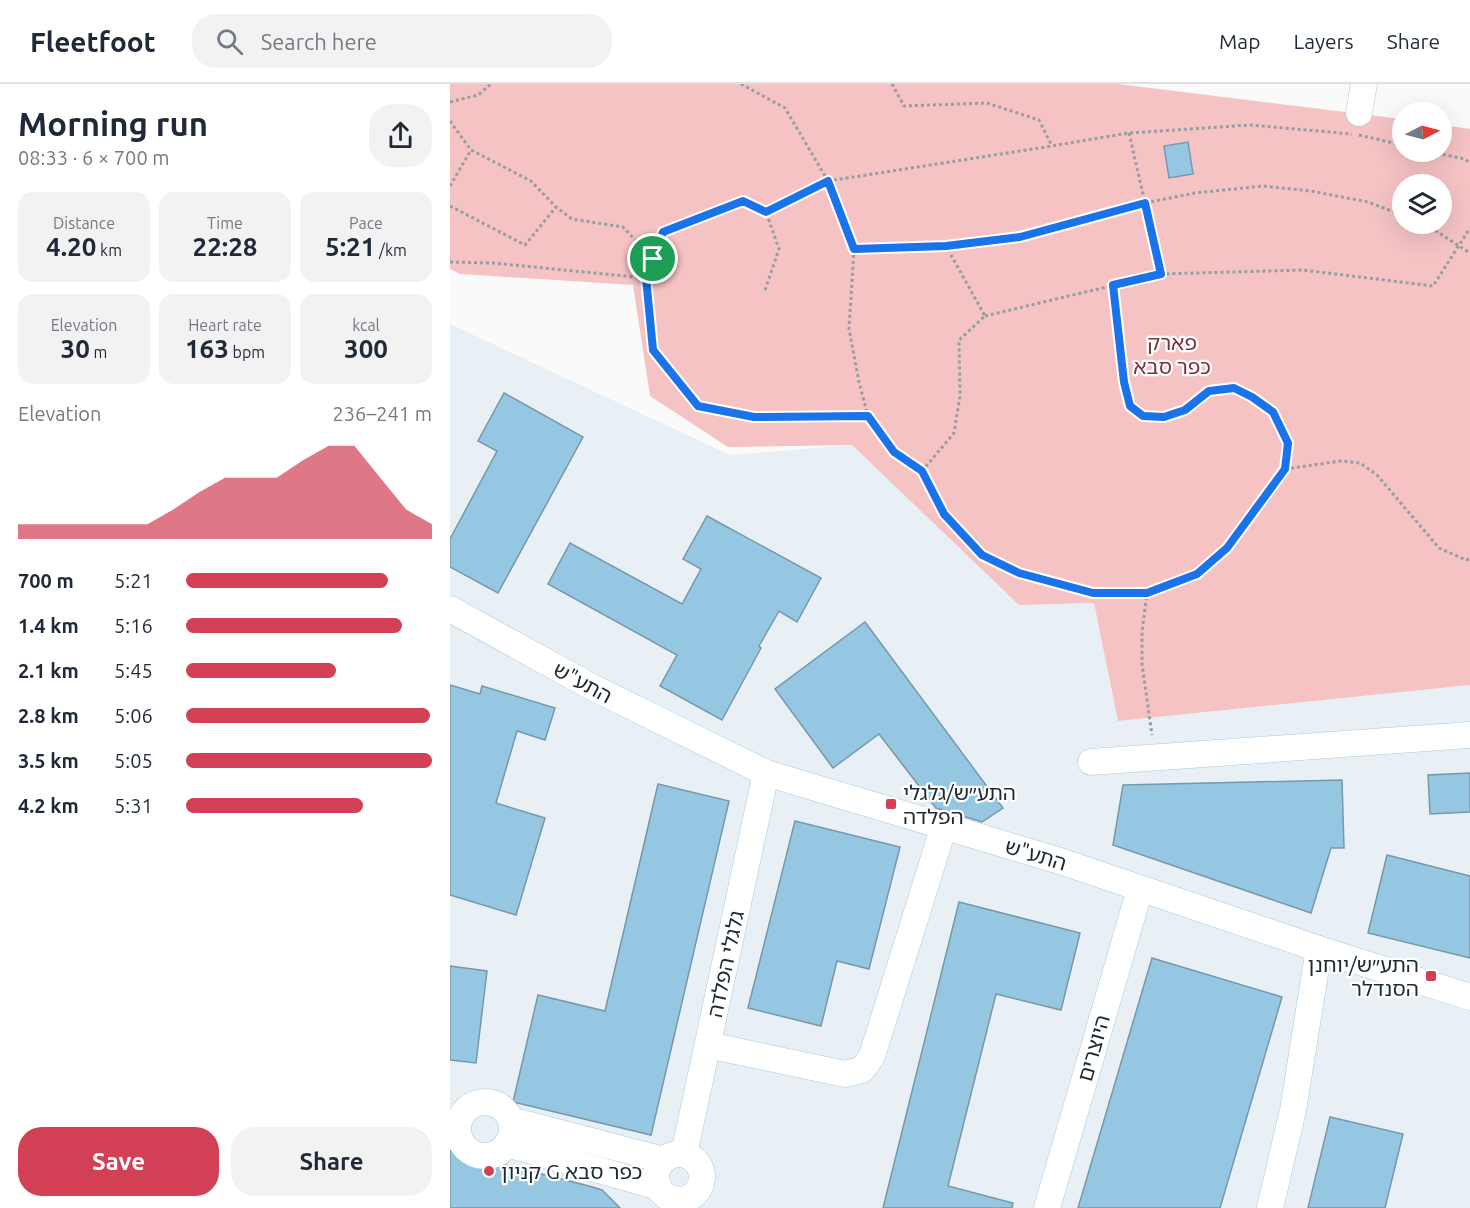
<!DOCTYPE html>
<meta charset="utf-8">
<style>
:root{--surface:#fff;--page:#f2f2f3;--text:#1f2937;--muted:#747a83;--line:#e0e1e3;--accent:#d14055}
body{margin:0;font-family:Ubuntu,"Noto Sans Hebrew",sans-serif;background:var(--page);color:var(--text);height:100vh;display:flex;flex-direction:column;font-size:22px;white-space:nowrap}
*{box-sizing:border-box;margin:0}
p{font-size:20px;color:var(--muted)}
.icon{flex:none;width:33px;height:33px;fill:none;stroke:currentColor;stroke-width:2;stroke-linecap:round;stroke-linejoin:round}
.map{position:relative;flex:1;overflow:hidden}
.side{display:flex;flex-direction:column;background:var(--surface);width:450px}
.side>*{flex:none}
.needle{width:39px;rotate:84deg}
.buttons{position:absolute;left:942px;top:18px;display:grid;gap:12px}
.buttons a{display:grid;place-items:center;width:60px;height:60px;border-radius:50%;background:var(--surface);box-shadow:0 6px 24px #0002;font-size:30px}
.pin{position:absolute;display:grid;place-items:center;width:51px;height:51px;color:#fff;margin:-26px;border:3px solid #fff;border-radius:50%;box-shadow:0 2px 6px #0007}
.round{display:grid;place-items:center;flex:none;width:63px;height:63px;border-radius:24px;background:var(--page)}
.overview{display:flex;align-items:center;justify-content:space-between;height:102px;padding:0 18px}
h1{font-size:33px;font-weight:700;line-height:45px}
.metrics{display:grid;grid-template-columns:repeat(3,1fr);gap:9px;height:102px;padding:6px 18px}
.metrics div{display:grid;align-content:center;border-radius:15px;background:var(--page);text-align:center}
.metrics b{font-size:26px;font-weight:700}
.metrics small{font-size:16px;font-weight:400}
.metrics p{font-size:16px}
.chart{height:168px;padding:12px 18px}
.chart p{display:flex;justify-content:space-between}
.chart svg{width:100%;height:108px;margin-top:6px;fill:var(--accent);opacity:.7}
.action{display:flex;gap:12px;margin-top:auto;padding:12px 18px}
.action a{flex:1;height:69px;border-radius:24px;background:var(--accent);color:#fff;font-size:24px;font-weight:700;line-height:69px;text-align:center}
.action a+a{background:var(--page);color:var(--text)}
ul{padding:0 18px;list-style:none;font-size:20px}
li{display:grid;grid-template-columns:96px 72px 1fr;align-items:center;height:45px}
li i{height:15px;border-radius:8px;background:var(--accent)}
header{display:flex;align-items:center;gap:36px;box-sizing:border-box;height:84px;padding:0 30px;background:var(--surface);border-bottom:2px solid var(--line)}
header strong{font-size:28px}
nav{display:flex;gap:33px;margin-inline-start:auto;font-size:21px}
.search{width:420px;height:54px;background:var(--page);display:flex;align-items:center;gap:15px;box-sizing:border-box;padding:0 21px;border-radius:24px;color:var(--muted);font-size:22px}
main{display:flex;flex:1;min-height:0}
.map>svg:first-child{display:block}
.built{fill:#e8f0f5}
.green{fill:#f6c3c5;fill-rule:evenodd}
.building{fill:#96c7e2;stroke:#7798aa;stroke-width:1.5}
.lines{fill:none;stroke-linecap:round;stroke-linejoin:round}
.minor-casing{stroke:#a8cadd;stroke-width:27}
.path{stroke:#979da1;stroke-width:3;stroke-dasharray:3 3;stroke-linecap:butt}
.minor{stroke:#fff;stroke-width:26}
.route-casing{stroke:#fff;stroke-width:12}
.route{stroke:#1a73e8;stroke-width:8}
.poi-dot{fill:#d14055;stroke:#fff;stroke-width:2}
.labels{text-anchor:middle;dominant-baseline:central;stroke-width:4.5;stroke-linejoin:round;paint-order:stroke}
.park-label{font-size:21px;fill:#763339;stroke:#fff}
.street-label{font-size:21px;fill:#1d2a32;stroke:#fff}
.poi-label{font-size:21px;fill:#1d2a32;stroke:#fff;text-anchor:start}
</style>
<header>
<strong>Fleetfoot</strong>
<div class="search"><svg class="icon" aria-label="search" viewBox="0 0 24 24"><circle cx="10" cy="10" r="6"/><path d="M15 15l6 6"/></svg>Search here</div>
<nav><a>Map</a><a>Layers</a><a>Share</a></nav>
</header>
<main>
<section class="side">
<div class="overview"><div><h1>Morning run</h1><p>08:33 · 6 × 700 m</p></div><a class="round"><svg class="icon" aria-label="share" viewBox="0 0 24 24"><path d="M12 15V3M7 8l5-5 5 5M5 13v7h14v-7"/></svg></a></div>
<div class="metrics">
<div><p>Distance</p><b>4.20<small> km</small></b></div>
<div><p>Time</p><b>22:28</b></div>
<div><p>Pace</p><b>5:21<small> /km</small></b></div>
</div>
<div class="metrics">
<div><p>Elevation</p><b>30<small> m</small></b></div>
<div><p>Heart rate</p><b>163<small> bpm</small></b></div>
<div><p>kcal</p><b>300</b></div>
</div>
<div class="chart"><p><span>Elevation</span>236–241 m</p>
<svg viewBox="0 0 160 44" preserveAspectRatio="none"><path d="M0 44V38L10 38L20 38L30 38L40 38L50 38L60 32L70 25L80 19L90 19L100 19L110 12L120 6L130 6L140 19L150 32L160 38V44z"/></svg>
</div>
<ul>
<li><b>700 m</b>5:21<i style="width:82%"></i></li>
<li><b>1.4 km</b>5:16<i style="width:88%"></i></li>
<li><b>2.1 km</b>5:45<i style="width:61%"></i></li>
<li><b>2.8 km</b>5:06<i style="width:99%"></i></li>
<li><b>3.5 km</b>5:05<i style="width:100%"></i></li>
<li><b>4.2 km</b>5:31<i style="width:72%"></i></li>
</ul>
<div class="action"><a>Save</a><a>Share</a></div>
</section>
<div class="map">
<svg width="1020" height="1124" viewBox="0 0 1020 1124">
<rect width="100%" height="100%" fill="#fafafa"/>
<path class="built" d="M0,240L280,371L402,361L569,521L644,519L668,637L1020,601V1124H0Z"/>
<path class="green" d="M0,0H668L952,35V68H992V41L1020,45V601L668,637L644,519L569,521L402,361L278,363L200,312L183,201L10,190L0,185ZM952,100H992V140H952Z"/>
<g class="building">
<path d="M738,58L743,90L719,94L714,62Z"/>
<path d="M54,309L133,353L48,509L0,483V455L47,367L28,357Z"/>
<path d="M257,432L371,494L347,538L329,527L309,562L311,564L272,636L210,602L227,571L98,500L120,459L232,520L251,485L233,475Z"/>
<path d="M415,538L553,724L532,738L486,724L429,650L383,684L325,605Z"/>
<path d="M0,601L30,610L32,602L105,624L95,656L67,647L46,719L95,734L66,831L0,811Z"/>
<path d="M1020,689V728L980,730L978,691Z"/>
<path d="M892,696L894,764H881L861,829L663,761L673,701Z"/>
<path d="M208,700L279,717L201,1051L63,1018L88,911L155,927Z"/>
<path d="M345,737L450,763L419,885L387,877L371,942L298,924Z"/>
<path d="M937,771L1020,792V874L918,849Z"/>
<path d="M509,818L630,849L611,926L546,910L498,1102L563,1119L562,1124H433Z"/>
<path d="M702,874L832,913L770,1124H628Z"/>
<path d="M0,882L37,887L26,979L0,976Z"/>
<path d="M880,1033L953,1050L935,1124H858Z"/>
<path d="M0,1067L139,1102L152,1106L170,1124H0Z"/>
</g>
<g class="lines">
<defs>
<g id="minor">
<path d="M909,29L914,0"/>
<path d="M0,525L140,602L316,689L610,777L869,865L1020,913"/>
<path d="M641,678L1020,651"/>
<path d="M258,961L395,990L412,986L422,972L494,742"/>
<circle cx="35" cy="1045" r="27"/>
<path d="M61,1036L214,1076"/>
<path d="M57,1060L209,1103"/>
<path d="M234,1070L316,689"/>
<circle cx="229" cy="1093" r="23"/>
<path d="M597,1124L690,805"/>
<path d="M820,1124L843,1026L869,865"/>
</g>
</defs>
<use href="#minor" class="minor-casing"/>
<g class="path">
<path d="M291,0L335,24L378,97L404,165L496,162L570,153L695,119L711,190L853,186L983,202L1020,144"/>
<path d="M442,0L454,22L537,19L589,36L602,62"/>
<path d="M0,18L28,11L41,0"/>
<path d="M0,37L21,66L81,97L106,123L122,135L173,143L203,175"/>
<path d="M679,49L695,119L745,109L813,102L861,107L918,118L952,131"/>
<path d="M909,51L952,61"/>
<path d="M981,68L1015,75L1020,79"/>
<path d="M0,102L21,66"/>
<path d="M0,122L75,161L106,123"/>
<path d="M975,140L1020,169"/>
<path d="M404,165L399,245L409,298L418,332L304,333L248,322L203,266L196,194L213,148L293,117L316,128L378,97L602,62L679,49L800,41L902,50"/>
<path d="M0,178L43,179L195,194"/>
<path d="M663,201L674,298L680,322L693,332L714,334L735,326L759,307L784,304L802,313L823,328L838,359L835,385L777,464L747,490L697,509L692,548V580L702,651"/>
<path d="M315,206L329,165L316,128"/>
<path d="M535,232L711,190"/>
<path d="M418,332L444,368L472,387L504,349L510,312L509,256L535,232L496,162"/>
<path d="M835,385L891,377L910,379L927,391L989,464L1016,476L1020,475"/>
<path d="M472,387L494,430L532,471L569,490L643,509H697"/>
</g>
<use href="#minor" class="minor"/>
</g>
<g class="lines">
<defs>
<path id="route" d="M378,97L404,165L496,162L570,153L695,119L711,190L663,201L674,298L680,322L693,332L714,333L735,326L759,307L784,304L802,313L823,328L838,359L835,385L777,464L747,490L697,509H643L569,489L532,471L494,430L472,387L444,368L418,332L304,333L248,322L203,266L196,194L213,148L293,117L316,128Z"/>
</defs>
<use href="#route" class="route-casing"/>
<use href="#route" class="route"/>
</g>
<g class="poi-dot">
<rect x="435" y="714" width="12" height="12" rx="3"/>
<rect x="975" y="886" width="12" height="12" rx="3"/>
<circle cx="39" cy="1087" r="6"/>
</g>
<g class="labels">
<g class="park-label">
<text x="722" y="258">פארק<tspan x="722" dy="24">כפר סבא</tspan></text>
</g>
<g class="street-label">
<text transform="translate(133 598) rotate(28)">התע"ש</text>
<text transform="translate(586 770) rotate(17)">התע"ש</text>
<text transform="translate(275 880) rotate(-78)">גלגלי הפלדה</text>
<text transform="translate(643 964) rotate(-74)">היוצרים</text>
</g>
<g class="poi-label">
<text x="453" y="708">התע״ש/גלגלי<tspan x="453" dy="24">הפלדה</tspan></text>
<text x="969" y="880" text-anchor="end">התע״ש/יוחנן<tspan x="969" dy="24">הסנדלר</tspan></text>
<text x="51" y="1087">קניון G כפר סבא</text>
</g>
</g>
</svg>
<div class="buttons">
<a><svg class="needle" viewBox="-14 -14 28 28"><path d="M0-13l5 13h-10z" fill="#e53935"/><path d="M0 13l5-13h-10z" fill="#747a83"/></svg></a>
<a><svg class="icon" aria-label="layers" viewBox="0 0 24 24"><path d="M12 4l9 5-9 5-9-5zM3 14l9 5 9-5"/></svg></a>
</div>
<div class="pin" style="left:203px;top:175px;background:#1e9e55"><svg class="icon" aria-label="arrive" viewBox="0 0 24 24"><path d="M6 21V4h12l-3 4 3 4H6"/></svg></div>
</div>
</main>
